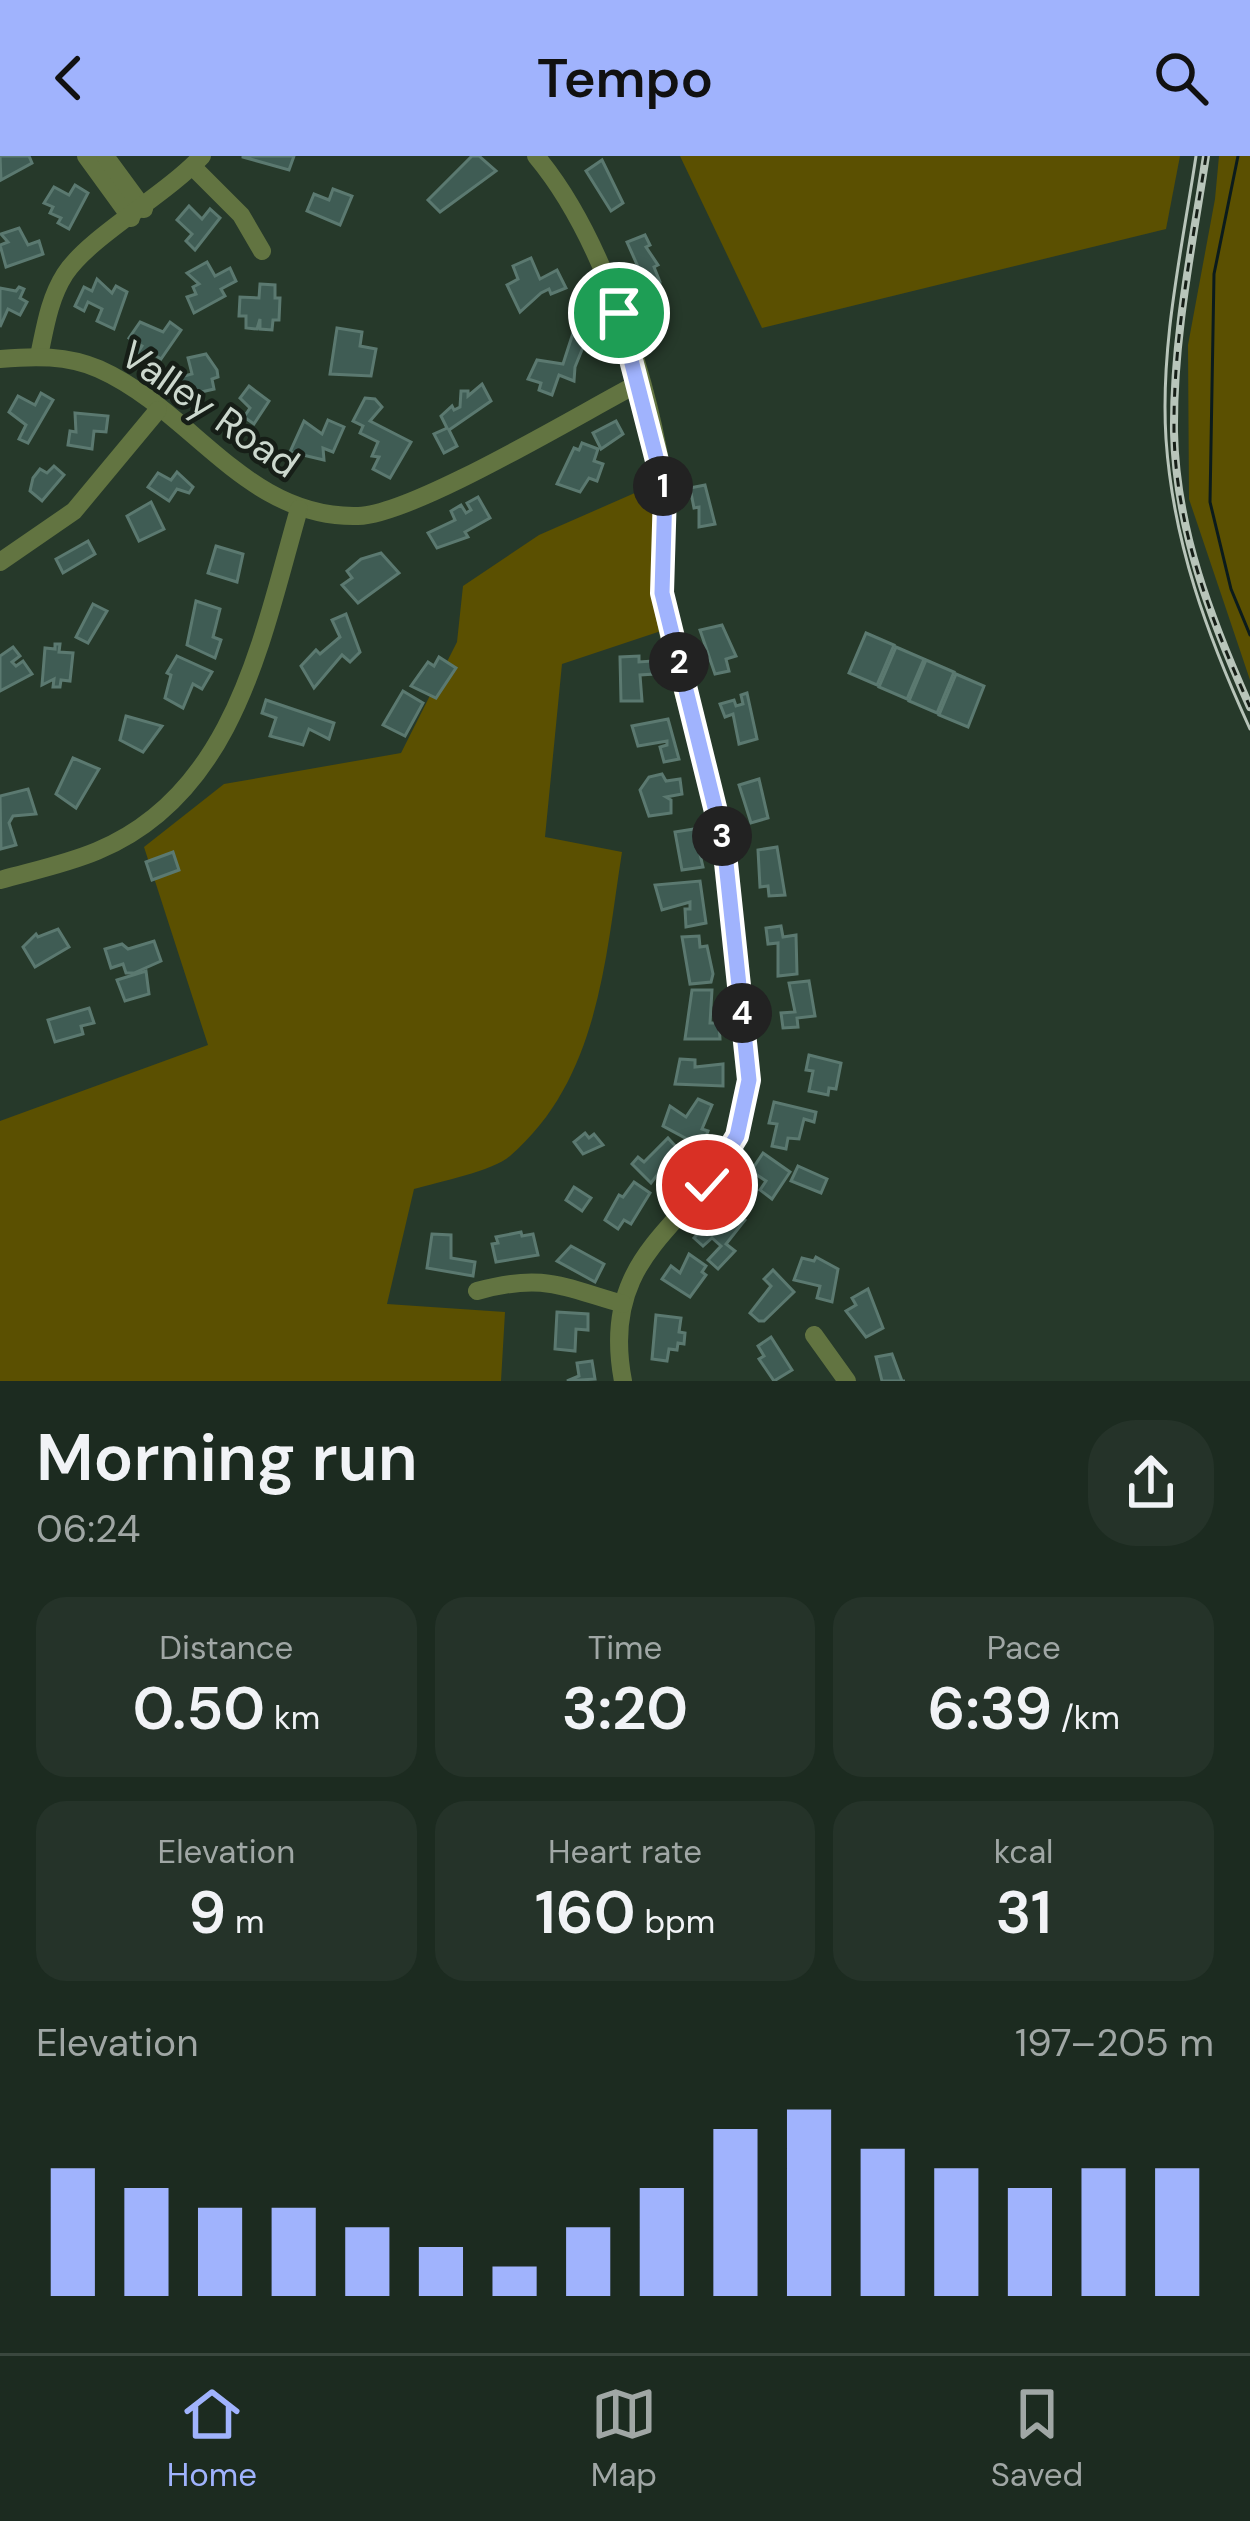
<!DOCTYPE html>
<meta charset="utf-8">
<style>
:root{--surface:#1c2b20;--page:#253329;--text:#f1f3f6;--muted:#a0a7a5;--line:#3a473e;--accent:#a0b3fd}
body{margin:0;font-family:"DM Sans",sans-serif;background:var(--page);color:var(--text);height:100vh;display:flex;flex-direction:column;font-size:45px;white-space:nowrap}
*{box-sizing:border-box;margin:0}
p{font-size:39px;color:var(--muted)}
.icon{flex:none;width:66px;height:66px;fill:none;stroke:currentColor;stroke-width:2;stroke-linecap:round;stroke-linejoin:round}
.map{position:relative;height:1225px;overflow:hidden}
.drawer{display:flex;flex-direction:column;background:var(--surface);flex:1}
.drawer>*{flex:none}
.pin{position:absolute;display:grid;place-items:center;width:102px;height:102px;color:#fff;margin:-51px;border:6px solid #fff;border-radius:50%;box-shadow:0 3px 12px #0007}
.km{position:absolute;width:60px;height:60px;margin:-30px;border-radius:50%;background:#222;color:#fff;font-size:33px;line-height:60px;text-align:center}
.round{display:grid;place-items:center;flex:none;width:126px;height:126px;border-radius:48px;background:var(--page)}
.headline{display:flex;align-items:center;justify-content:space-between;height:204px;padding:0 36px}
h1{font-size:66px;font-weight:600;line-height:90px}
.stats{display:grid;grid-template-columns:repeat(3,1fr);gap:18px;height:204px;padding:12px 36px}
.stats div{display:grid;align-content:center;border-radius:30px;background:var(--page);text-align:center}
.stats b{font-size:60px;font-weight:600}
.stats small{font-size:33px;font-weight:400}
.stats p{font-size:33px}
.chart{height:336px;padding:24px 36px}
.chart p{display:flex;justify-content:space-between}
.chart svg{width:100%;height:216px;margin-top:12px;stroke:var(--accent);stroke-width:6}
header{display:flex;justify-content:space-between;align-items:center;height:156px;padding:0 36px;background:var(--accent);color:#111;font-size:54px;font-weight:600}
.dock{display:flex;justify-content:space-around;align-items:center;height:168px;border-top:3px solid var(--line);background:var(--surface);font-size:33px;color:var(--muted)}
.dock a{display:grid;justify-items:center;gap:6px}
.dock .on{color:var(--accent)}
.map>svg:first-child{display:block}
.green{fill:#5b5001}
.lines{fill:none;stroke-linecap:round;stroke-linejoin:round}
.stream{stroke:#0b1b1c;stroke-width:3}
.building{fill:#3f5c54;stroke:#5b7970;stroke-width:3}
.minor{stroke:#627441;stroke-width:18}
.tram{stroke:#b8c5ba;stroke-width:3}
.rail-casing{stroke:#b8c5ba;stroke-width:8}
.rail{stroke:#161e17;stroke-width:3;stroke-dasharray:9;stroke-linecap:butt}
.route-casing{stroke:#fff;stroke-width:24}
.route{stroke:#a0b3fd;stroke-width:15}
.labels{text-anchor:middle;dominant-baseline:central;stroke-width:9;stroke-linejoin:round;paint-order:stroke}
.street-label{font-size:39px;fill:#ccd8ce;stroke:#161e17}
</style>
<header><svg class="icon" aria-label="back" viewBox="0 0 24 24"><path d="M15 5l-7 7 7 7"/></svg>Tempo<svg class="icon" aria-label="search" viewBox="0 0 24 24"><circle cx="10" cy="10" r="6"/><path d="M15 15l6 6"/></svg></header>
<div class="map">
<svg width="1250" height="1225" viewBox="0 0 1250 1225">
<rect width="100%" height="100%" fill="#26392a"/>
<g class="green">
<path d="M680,0H1180L1166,73L762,172Z"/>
<path d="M1219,0H1250V524L1189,343L1188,189L1215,43Z"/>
<path d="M669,322L670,472L562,508L545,681L622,696C605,804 599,923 510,1000C493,1015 438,1026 414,1033L387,1148L505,1156L501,1225H0V965L208,889L144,691L224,628L401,597L457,486L463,430L539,379Z"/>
</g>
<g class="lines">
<path class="stream" d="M1238,0L1214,118L1210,346L1231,433L1250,479"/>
</g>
<g class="building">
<path d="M0,0H29L32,7L1,24Z"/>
<path d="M294,0L289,14L243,1V0Z"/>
<path d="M472,0H479L496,15L440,56L428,44Z"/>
<path d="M602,4L623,47L611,55L586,15Z"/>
<path d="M75,29L88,37L69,73L58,67L61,62L50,57L53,51L44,47L54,31L69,39Z"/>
<path d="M333,33L352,40L340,69L307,55L314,38L329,44Z"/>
<path d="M189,50L202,63L210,53L220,62L195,94L186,85L192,78L177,64Z"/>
<path d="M19,72L28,89L39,85L43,98L6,111L0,89L8,86L1,78Z"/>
<path d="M645,79L650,89L646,91L658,109L654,111L660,126L658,143L645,142L646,129L627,86Z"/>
<path d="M531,102L540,123L557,114L566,132L551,138L549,133L541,137L520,156L507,129L518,123L513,110Z"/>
<path d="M207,106L215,120L230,112L236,125L221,133L225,140L194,157L187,141L196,138L193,131L199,128L187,117Z"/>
<path d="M97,123L112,137L116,130L127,136L114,173L97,165L102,153L88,146L84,155L75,150L84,131L92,135Z"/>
<path d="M260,128L275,129V142H280L279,164H273L272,174L260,173V163L257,173L246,172V160H239L240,141L259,142Z"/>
<path d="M19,131L24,133L20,142L27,146L20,159L8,153L0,171V132L16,135Z"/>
<path d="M140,166L163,176L170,166L181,174L161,203L153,198L144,212L133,204L142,190L129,182Z"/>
<path d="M337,172L362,176L360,190L376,193L371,220L330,218Z"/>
<path d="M574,174L588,179L575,211L574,225L559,219L552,239L539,234L541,227L528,223L537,204L563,208Z"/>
<path d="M206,198L217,214L218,221L212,223L214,233L184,240L180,221L192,218L188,202Z"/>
<path d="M482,228L491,245L449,274L457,290L444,297L434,278L447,272L441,260L452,250L454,254L460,251L461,235H468V240Z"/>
<path d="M249,230L269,245L254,268L244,261L250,252L240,242Z"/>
<path d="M41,237L53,244L28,287L19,283L26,269L9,256L18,240L35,249Z"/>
<path d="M365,242L375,243L382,251L370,265L411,286L390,322L373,313L379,301L372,300L378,286L360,277L363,270L353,265Z"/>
<path d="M75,257L108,260L106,276L94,275L92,293L68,289L70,275L76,276Z"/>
<path d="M328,264L344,271L333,296L323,292L324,304L290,296L304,265L322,278Z"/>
<path d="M616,265L623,278L601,293L593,277Z"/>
<path d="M582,287L598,293L594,305L603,308L597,325L589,322L580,336L557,328L574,292L579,294Z"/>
<path d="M54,310L64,319L42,345L30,335L33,322L40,313L47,317Z"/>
<path d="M177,316L193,331L189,337L177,333L169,345L148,331L158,317L171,324Z"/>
<path d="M705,329L715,368L699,371V351L694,352L690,332Z"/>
<path d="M478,341L490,362L465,376L468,381L437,392L428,377L455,364L451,355L461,349L466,357L471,354L467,347Z"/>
<path d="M151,346L164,373L139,385L127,360Z"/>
<path d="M88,385L95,398L63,417L56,403Z"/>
<path d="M216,390L243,398L237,426L208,417Z"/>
<path d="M381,397L399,417L358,447L342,429L352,422L347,415L361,403Z"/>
<path d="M196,445L220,453L213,481L221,484L215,502L187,489Z"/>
<path d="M93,448L107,455L88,487L76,481Z"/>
<path d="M346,458L360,496L350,506L342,499L314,532L301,510L316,494L320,498L340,481L332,464Z"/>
<path d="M722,469L736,500L726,503L729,515L715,518L700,474Z"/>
<path d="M866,477L894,489L877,529L849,517Z"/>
<path d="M55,488H60L59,496L73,497L70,525L61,524L60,531H53L54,523L42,529L45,492L55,493Z"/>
<path d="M13,491L20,500L12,506L16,510L23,505L32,518L0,535V500Z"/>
<path d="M896,491L924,503L907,543L879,531Z"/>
<path d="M177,500L212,516L202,533L193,528L183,552L165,542L171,519L167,517Z"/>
<path d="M639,500V506L652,505L654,518L640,519L642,545H621L620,501Z"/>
<path d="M439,501L456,512L436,542L411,530L428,506L434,510Z"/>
<path d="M926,504L954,516L937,557L909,545Z"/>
<path d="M956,518L984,530L968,571L939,559Z"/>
<path d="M403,535L423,547L405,580L383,569Z"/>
<path d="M747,537L757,583L739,588L733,558L725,561L720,548L734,544L736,550L743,548L741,539Z"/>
<path d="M266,544L334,567L329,583L309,573L303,589L270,580L276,562L262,557Z"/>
<path d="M126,560L162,570L143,596L120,584Z"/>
<path d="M668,563L679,603L664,606L660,591L667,589V585L638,590L632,570Z"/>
<path d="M73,602L99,613L76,652L56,638Z"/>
<path d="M662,618L666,625L680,623L682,638L666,641L671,644V657L649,660L640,634L649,621Z"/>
<path d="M759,623L768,662L751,667L739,629Z"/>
<path d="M28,633L36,658L13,660L9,667L16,689L1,693L0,640Z"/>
<path d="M694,673L703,711L682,714L675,676Z"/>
<path d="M777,691L785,739L769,740L768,730L760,731L758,694Z"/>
<path d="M173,696L179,714L152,724L146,706Z"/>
<path d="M700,725L706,767L686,771L685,753H690V746L662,754L655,729Z"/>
<path d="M781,770L783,781L796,779L797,818L778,820V787L768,788L766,772Z"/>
<path d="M58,773L69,791L35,811L23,791L36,778L38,781Z"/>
<path d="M699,780L700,791L707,790L713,818L711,826L690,828L682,781Z"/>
<path d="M154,785L161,805L134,817H126L123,808L111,812L105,793L122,788L128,793Z"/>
<path d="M146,815L149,838L125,845L117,824Z"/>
<path d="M809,825L815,860L797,862L798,871L783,872L781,857L795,856L789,827Z"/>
<path d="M692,834H712L710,867H719L720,883H685Z"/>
<path d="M89,852L94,867L81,870L83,878L55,886L48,864Z"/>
<path d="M809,899L841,907L836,933L829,932L828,939L809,935L813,915L806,914Z"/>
<path d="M680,903L695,904V911L723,908V930L675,928Z"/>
<path d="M698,943L712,949L702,973L708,975L702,991L663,970L670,950L686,961Z"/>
<path d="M774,946L816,956L814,966L804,963L799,983L788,982L786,993L772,990L777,968L769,967Z"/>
<path d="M585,977L589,982L594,978L603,989L583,998L574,986Z"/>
<path d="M668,982L679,994L671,1002L683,1014L672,1025L661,1014L651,1027L632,1008L638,1001L644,1006Z"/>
<path d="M763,997L790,1016L772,1043L760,1034L766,1025L751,1015Z"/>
<path d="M798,1010L827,1023L821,1037L791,1025Z"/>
<path d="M634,1026L650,1037L631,1068L624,1064L618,1073L605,1064L619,1039L623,1041Z"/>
<path d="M574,1031L591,1042L582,1055L566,1044Z"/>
<path d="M731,1051L745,1064L726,1088L735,1095L718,1113L708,1104L721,1090L712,1082L703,1090L694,1082L705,1070L709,1074Z"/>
<path d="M521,1076L522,1080L533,1078L538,1099L496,1106L492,1088L498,1087L496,1081Z"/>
<path d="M432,1078L451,1079V1102L475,1106L473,1120L427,1112Z"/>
<path d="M571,1090L604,1108L595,1126L557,1105Z"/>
<path d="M689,1098L706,1110L702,1116L706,1119L690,1141L662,1123L671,1110L680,1117Z"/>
<path d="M816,1101L838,1113L832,1146L817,1142L820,1130L794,1124L802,1102L814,1105Z"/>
<path d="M773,1114L794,1136L764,1165H759L750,1157L771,1130L764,1123Z"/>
<path d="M868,1133L883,1172L866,1181L846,1155L856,1149L852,1142Z"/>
<path d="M557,1156L588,1158V1174L576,1173L575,1195L555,1193Z"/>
<path d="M656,1159L681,1162L679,1176L685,1177L684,1188L678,1187L677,1194L669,1193L667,1205L652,1203Z"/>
<path d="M771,1181L792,1214L774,1225L759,1203L764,1200L758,1190Z"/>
<path d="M892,1198L902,1225H905H882L876,1201Z"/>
<path d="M592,1205L595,1223L567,1225L579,1220L577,1207Z"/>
</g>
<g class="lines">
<g class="minor">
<path d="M86,0L131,62"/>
<path d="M105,0L144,53"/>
<path d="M536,0C604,81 651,232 665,337C669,370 657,404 661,437C673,520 706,601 724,684C734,734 735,787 740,838C744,869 753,906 748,937C729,1065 594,1073 623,1225"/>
<path d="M193,11L241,59L262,95"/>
<path d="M39,200C45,172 49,143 65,118C89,81 166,39 202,0"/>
<path d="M0,203C34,200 67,199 99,213C193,255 246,363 358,360C413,359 581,257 639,227"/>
<path d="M0,406L74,355L158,254"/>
<path d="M0,724C32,715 66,708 97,695C235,638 262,481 299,353"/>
<path d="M477,1135C543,1117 560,1130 623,1148"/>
<path d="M814,1179L847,1225"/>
</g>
<path class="tram" d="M1196,0C1182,93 1160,189 1166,283C1173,386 1207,479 1250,573"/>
<defs>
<path id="rail" d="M1206,0C1192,91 1173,183 1174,276C1176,373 1211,464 1250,551"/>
</defs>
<use href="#rail" class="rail-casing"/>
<use href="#rail" class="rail"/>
</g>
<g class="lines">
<defs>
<path id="route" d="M619,157L665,336L662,437L724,688L749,924L737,980L707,1029"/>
</defs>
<use href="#route" class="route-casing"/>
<use href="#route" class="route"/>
</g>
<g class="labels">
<g class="street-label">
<text transform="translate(210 253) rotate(35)">Valley Road</text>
</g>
</g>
</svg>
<div class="pin" style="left:619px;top:157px;background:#1e9e55"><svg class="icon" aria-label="arrive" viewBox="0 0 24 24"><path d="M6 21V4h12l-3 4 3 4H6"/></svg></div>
<div class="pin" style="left:707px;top:1029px;background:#d93025"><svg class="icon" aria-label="check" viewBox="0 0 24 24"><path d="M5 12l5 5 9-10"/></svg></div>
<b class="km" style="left:663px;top:330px">1</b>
<b class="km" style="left:679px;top:506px">2</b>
<b class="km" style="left:722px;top:680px">3</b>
<b class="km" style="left:742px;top:857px">4</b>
</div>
<section class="drawer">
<div class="headline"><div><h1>Morning run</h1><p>06:24</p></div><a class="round"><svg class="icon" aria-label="share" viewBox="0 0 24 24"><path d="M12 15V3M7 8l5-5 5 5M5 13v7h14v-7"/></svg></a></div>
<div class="stats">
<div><p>Distance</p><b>0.50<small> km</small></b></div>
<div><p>Time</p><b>3:20</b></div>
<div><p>Pace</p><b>6:39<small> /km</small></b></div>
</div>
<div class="stats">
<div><p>Elevation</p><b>9<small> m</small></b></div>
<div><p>Heart rate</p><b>160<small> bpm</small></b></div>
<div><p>kcal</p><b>31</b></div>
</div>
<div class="chart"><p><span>Elevation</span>197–205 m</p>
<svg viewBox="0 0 160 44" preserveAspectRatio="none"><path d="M5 44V18M15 44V22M25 44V26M35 44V26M45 44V30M55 44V34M65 44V38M75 44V30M85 44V22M95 44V10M105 44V6M115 44V14M125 44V18M135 44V22M145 44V18M155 44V18"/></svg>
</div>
</section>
<nav class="dock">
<a class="on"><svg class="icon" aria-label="home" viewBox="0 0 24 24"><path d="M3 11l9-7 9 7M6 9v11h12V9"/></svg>Home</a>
<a><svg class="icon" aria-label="map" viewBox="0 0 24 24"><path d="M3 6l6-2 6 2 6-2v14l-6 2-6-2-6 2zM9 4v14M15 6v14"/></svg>Map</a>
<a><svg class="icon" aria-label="saved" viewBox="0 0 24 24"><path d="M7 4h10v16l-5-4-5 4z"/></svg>Saved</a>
</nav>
